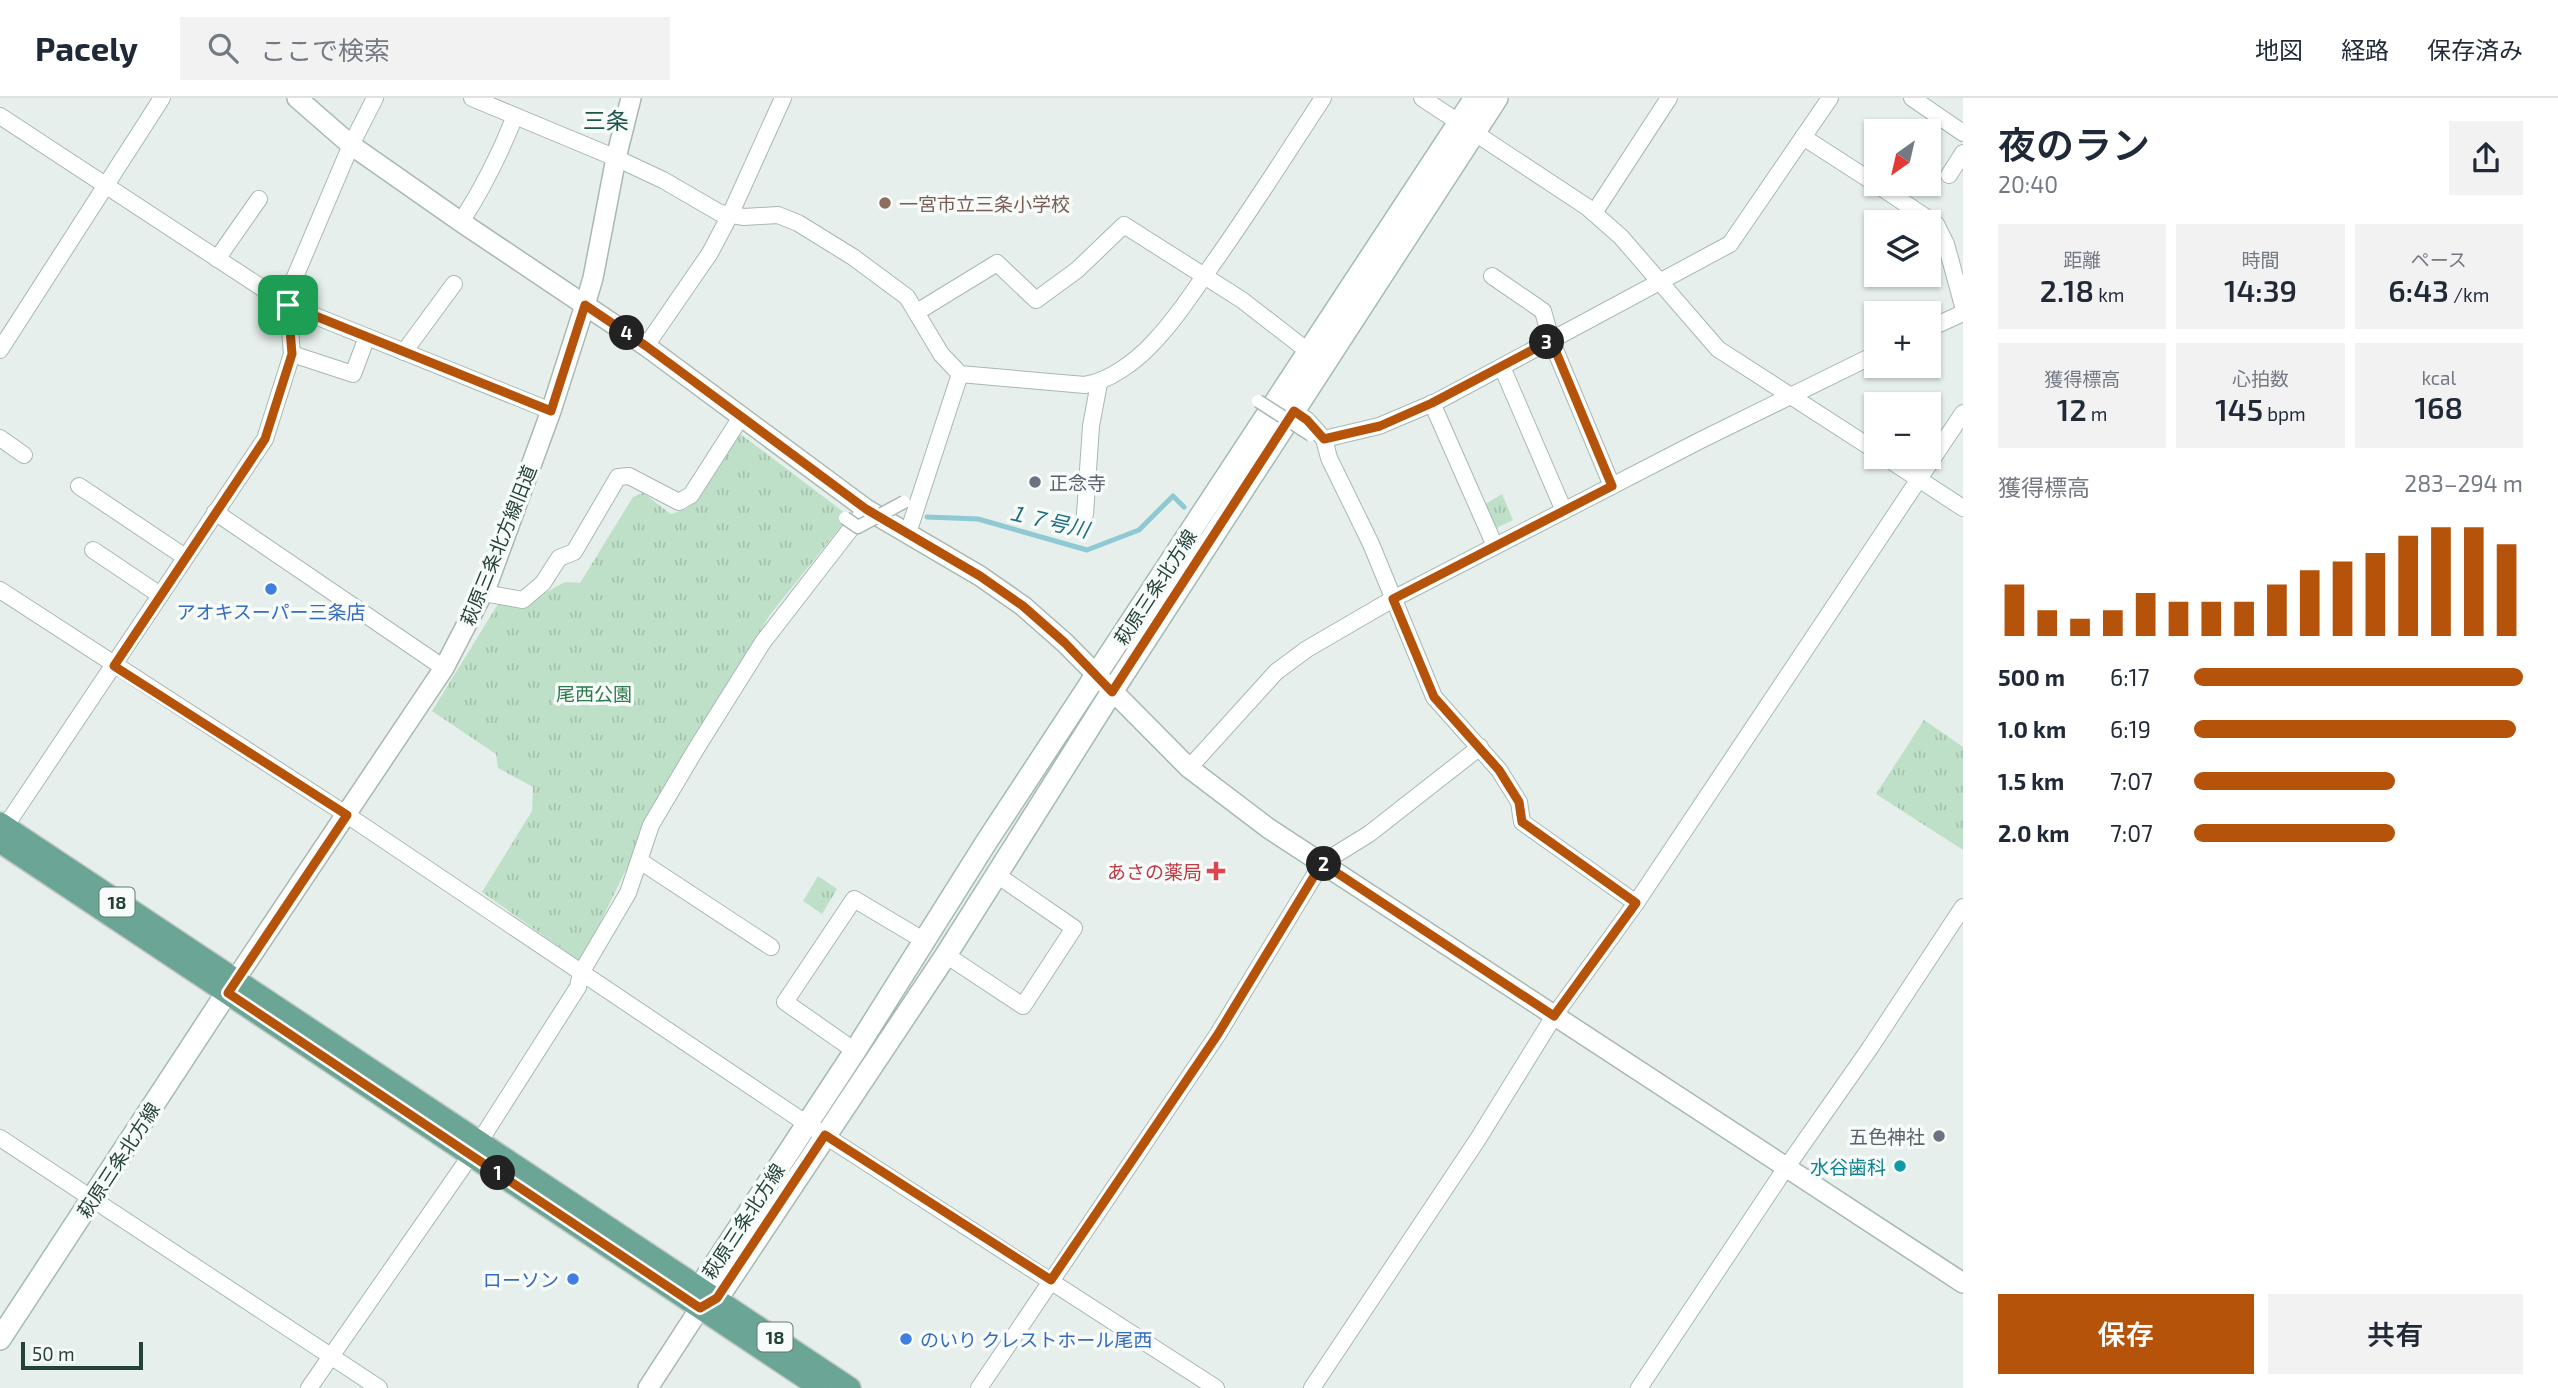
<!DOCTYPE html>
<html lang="ja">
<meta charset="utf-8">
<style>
:root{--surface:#fff;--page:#f2f2f3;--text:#1f2937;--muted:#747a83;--line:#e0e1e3;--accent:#b45309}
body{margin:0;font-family:"Exo 2","Noto Sans JP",sans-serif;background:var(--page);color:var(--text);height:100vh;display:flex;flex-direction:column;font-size:26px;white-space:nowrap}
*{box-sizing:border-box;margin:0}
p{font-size:23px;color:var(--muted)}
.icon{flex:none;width:38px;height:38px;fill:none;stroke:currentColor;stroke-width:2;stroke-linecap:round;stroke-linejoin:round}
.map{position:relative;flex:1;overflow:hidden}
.side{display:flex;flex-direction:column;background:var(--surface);width:595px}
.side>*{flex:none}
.needle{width:46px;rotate:214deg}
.tools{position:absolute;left:1864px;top:21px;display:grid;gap:14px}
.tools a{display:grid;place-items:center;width:77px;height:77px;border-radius:0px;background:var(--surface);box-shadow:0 2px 5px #0004;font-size:35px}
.scale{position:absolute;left:21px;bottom:18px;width:122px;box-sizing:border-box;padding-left:7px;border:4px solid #24423a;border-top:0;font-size:19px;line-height:24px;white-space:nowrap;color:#24423a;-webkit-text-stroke:5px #f7fbf9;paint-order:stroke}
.pin{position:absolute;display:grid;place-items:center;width:60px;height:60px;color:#fff;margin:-30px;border-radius:14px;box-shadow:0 4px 10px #0006}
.km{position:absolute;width:35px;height:35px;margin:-18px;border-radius:50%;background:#222;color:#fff;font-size:19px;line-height:35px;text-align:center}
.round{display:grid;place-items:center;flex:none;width:74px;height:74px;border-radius:0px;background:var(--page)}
.head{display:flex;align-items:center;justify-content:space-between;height:119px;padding:0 35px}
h1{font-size:38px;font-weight:600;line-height:52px}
.stats{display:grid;grid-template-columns:repeat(3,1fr);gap:10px;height:119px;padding:7px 35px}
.stats div{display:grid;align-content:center;border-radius:0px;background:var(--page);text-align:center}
.stats b{font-size:30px;font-weight:600}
.stats small{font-size:19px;font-weight:400}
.stats p{font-size:19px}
.chart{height:196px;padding:14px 35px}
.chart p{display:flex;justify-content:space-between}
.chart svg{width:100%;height:126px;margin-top:7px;stroke:var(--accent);stroke-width:6}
.cta{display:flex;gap:14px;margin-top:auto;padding:14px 35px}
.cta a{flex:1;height:80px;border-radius:0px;background:var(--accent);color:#fff;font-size:28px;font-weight:600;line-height:80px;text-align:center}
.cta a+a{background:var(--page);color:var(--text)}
ul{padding:0 35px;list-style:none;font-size:23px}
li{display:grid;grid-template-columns:112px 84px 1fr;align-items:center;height:52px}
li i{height:18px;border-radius:9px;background:var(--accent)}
header{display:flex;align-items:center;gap:42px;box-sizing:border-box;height:98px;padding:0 35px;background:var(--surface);border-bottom:2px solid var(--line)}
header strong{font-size:33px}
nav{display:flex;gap:38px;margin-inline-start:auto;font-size:24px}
.search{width:490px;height:63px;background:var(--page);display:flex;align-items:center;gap:18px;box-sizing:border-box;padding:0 24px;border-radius:0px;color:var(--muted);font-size:26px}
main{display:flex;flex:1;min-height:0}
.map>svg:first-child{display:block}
.park{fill:url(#park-tufts)}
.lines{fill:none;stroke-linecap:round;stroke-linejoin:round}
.stream{stroke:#8ec9d4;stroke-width:5}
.minor-casing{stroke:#a8b8b2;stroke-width:18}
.tertiary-casing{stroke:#a8b8b2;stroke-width:22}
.secondary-casing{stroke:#a4bbb3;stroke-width:24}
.primary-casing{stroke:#c2cac8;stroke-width:24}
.minor{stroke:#fff;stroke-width:16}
.tertiary{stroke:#fff;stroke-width:19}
.secondary{stroke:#fff;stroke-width:21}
.primary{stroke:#6aa596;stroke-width:21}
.pedestrian-bridge-casing{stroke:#a8b8b2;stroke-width:15;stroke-linecap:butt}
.pedestrian-bridge{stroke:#fff;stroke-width:12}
.route-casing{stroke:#fff;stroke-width:14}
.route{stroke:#b45309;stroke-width:9}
.education-dot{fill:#8d6e63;stroke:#f7fbf9;stroke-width:2.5}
.worship-dot{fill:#6b7280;stroke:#f7fbf9;stroke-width:2.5}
.shop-dot{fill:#3f7fe0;stroke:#f7fbf9;stroke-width:2.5}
.health-dot{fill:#e0444e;stroke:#f7fbf9;stroke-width:2.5}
.culture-dot{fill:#0f9aa8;stroke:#f7fbf9;stroke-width:2.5}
.labels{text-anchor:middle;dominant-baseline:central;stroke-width:7;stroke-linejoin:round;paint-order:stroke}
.shield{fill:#f7fbf9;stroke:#637a73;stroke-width:2}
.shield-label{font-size:18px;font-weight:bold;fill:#24423a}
.education-label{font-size:19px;fill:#785e54;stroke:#f7fbf9;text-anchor:start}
.worship-label{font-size:19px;fill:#5b616d;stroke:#f7fbf9;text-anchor:start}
.street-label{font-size:19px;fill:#24423a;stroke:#f7fbf9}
.shop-label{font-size:19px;fill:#366cbe;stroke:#f7fbf9}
.park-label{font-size:19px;fill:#2d7a4b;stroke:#f7fbf9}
.health-label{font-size:19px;fill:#be3a42;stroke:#f7fbf9;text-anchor:end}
.culture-label{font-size:19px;fill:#0d838f;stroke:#f7fbf9;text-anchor:end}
.water-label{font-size:21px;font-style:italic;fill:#1c6f80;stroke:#f7fbf9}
.quarter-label{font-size:23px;fill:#1f5548;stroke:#f7fbf9}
</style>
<header>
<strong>Pacely</strong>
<div class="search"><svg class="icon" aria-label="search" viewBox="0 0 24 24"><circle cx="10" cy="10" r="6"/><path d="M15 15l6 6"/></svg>ここで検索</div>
<nav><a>地図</a><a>経路</a><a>保存済み</a></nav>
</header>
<main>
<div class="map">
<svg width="1963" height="1290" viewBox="0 0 1963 1290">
<defs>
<pattern id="park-tufts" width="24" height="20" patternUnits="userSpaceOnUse" patternTransform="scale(1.75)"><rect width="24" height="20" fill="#bfe0c8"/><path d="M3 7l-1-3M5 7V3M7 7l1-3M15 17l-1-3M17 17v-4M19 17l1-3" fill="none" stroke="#a4c1ad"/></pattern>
</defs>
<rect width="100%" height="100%" fill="#e6efeb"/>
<g class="park">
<path d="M739,335L849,418L769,518L639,745L581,864L482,794L532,713L533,689L498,670L496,656L432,613L498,506L519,509L565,484L580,485L633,399L643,395L671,416L686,411L699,399Z"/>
<path d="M1502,396L1513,422L1494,431L1484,407Z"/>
<path d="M1924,622L1963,649V752L1876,696Z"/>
<path d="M818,778L837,791L822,816L803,803Z"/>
</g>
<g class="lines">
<path class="stream" d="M927,419L978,421L1087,452L1139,432L1173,398L1184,409"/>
<defs>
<g id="minor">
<path d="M472,0L616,60L663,82L720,115L744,119L778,117L798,125L853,159L907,199L941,256L960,276L1085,287C1109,283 1135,264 1152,246C1173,224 1190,199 1207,174C1248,117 1285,58 1323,0"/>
<path d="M1422,0L1587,109L1621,139L1718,251L1876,353"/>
<path d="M1912,0L1963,35"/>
<path d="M0,18L288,207L551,313"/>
<path d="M1803,39L1876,86"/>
<path d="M1949,77L1963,55"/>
<path d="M1876,86L1936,126L1946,146L1963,208"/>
<path d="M1594,115L1669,0"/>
<path d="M461,124C483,90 500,56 515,18"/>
<path d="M217,161L259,101"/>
<path d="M1492,178L1543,213L1551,242L1612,388"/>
<path d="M917,214L997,165L1036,202L1077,172L1124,127L1242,202L1309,254"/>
<path d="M1928,231L1963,215"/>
<path d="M646,248L710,155L730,117L783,0"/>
<path d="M0,252L162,0"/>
<path d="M404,254L454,186"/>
<path d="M292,256L353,276L367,239"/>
<path d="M1502,269L1564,413"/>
<path d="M1432,305L1495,448"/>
<path d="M1294,313L1307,322L1324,341L1329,360L1371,446L1434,599L1499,672L1519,704L1522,724L1636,805"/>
<path d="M0,340L24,357"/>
<path d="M1324,341L1379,328L1438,303L1730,146L1830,0"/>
<path d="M1885,359L1963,410"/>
<path d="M79,388L185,459"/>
<path d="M215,414L444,570"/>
<path d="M1085,416L1091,328L1099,285"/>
<path d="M908,435L960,276"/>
<path d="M93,452L160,497"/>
<path d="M0,492L347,717L807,1026L1216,1290"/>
<path d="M483,495L523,502L543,485L559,460L574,454L618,379L629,378L679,404L691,397L741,319"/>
<path d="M1189,670L1276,574L1307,551L1393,501L1699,343L1876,256"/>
<path d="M5,729L265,341L292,256L288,207L289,193L351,47L375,0"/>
<path d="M640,763L771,849"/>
<path d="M946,857L1023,908L1074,830L997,777"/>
<path d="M855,953L785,904L854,801L923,842"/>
<path d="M0,1040L379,1290"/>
<path d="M309,1290L471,1057L578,889L581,875L628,795L651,727L696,651L763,544L866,411"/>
<path d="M979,1290L1218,936L1322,765L1369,736L1480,649"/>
<path d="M1312,1290L1478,1041L1554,918L1636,805L1963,315"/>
<path d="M1639,1290L1779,1080L1870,950L1963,809"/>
</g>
<g id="tertiary">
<path d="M297,0L351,47L461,124L646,248L866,411L980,478L1023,508L1065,545L1189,670L1268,730L1963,1185"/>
<path d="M235,882L444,570L488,485L551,313L585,207L593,180L616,60L631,0"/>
<path d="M648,1290L700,1210"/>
</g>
<g id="secondary">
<path d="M1475,0L987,743L855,953L700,1189V1210L717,1201L946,857L1106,603L1497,0"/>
<path d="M0,1241L235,882"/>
</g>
<g id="primary">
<path d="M0,725L850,1290"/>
<path d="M0,744L820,1290"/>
</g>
</defs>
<use href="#minor" class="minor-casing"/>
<use href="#tertiary" class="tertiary-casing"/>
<use href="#secondary" class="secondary-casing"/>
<use href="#primary" class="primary-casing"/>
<use href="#minor" class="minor"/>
<use href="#tertiary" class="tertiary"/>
<use href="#secondary" class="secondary"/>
<use href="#primary" class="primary"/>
<defs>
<g id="pedestrian-bridge">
<path d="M1258,303L1311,337"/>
<path d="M845,420L858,429L904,404"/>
</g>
</defs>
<use href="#pedestrian-bridge" class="pedestrian-bridge-casing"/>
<use href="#pedestrian-bridge" class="pedestrian-bridge"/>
</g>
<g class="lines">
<defs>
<path id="route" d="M288,207L551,313L585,207L646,248L866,411L980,478L1023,508L1065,545L1112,594L1294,313L1307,322L1324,341L1380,328L1432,305L1551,242L1612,388L1393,501L1434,599L1499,672L1519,704L1522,724L1636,805L1554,918L1322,765L1218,936L1051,1182L825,1037L717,1200L700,1210L228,895L347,717L114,568L265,341L292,256Z"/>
</defs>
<use href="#route" class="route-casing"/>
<use href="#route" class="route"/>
</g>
<circle class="education-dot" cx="885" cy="105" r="7"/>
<g class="worship-dot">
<circle cx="1035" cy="384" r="7"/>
<circle cx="1939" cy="1038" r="7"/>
</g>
<g class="shop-dot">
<circle cx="271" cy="491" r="7"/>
<circle cx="573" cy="1181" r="7"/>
<circle cx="906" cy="1241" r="7"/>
</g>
<path class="health-dot" d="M1212.5 762.5h7v7h7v7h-7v7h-7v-7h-7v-7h7z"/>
<circle class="culture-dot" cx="1900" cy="1068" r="7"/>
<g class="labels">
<g class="shield">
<rect x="99.5" y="789.5" width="35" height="29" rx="5"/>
<rect x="757.5" y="1224.5" width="35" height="29" rx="5"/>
</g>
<g class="shield-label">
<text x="117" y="804">18</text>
<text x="775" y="1239">18</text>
</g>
<g class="education-label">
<text x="899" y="105">一宮市立三条小学校</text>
</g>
<g class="worship-label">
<text x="1049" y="384">正念寺</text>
<text x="1925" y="1038" text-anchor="end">五色神社</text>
</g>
<g class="street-label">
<text transform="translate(498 447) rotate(-68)">萩原三条北方線旧道</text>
<text transform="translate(1155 489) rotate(-57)">萩原三条北方線</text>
<text transform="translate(118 1062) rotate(-57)">萩原三条北方線</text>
<text transform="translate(743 1123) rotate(-57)">萩原三条北方線</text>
</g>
<g class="shop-label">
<text x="271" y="513">アオキスーパー三条店</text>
<text x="559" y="1181" text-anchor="end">ローソン</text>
<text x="920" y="1241" text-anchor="start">のいり クレストホール尾西</text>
</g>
<g class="park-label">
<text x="594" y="595">尾西公園</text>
</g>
<g class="health-label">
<text x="1202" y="773">あさの薬局</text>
</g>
<g class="culture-label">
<text x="1886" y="1068">水谷歯科</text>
</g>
<g class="water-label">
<text transform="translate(1048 422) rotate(13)">１７号川</text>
</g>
<g class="quarter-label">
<text x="606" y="22">三条</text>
</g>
</g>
</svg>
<div class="tools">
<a><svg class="needle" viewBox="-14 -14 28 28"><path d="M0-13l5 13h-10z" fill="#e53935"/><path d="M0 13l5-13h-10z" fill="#747a83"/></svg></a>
<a><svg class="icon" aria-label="layers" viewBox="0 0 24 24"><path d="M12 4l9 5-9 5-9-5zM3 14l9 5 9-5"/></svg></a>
<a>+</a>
<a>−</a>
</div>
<div class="scale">50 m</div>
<div class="pin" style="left:288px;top:207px;background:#1e9e55"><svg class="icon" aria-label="arrive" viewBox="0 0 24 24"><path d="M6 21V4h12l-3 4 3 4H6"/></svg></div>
<b class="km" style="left:498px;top:1075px">1</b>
<b class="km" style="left:1324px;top:766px">2</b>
<b class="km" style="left:1547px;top:244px">3</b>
<b class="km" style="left:627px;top:235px">4</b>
</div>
<section class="side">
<div class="head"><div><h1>夜のラン</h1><p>20:40</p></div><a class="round"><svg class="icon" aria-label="share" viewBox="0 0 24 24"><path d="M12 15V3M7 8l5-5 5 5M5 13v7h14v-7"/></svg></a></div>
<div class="stats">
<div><p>距離</p><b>2.18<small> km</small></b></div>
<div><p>時間</p><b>14:39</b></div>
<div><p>ペース</p><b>6:43<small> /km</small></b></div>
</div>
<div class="stats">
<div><p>獲得標高</p><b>12<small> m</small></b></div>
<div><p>心拍数</p><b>145<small> bpm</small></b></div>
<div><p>kcal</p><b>168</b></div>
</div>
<div class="chart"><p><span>獲得標高</span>283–294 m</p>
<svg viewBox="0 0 160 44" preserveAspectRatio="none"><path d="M5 44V26M15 44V35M25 44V38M35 44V35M45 44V29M55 44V32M65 44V32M75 44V32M85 44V26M95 44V21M105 44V18M115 44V15M125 44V9M135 44V6M145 44V6M155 44V12"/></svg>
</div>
<ul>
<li><b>500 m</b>6:17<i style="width:100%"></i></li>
<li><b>1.0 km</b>6:19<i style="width:98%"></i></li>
<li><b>1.5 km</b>7:07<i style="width:61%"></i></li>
<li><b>2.0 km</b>7:07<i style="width:61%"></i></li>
</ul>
<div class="cta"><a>保存</a><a>共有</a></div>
</section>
</main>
